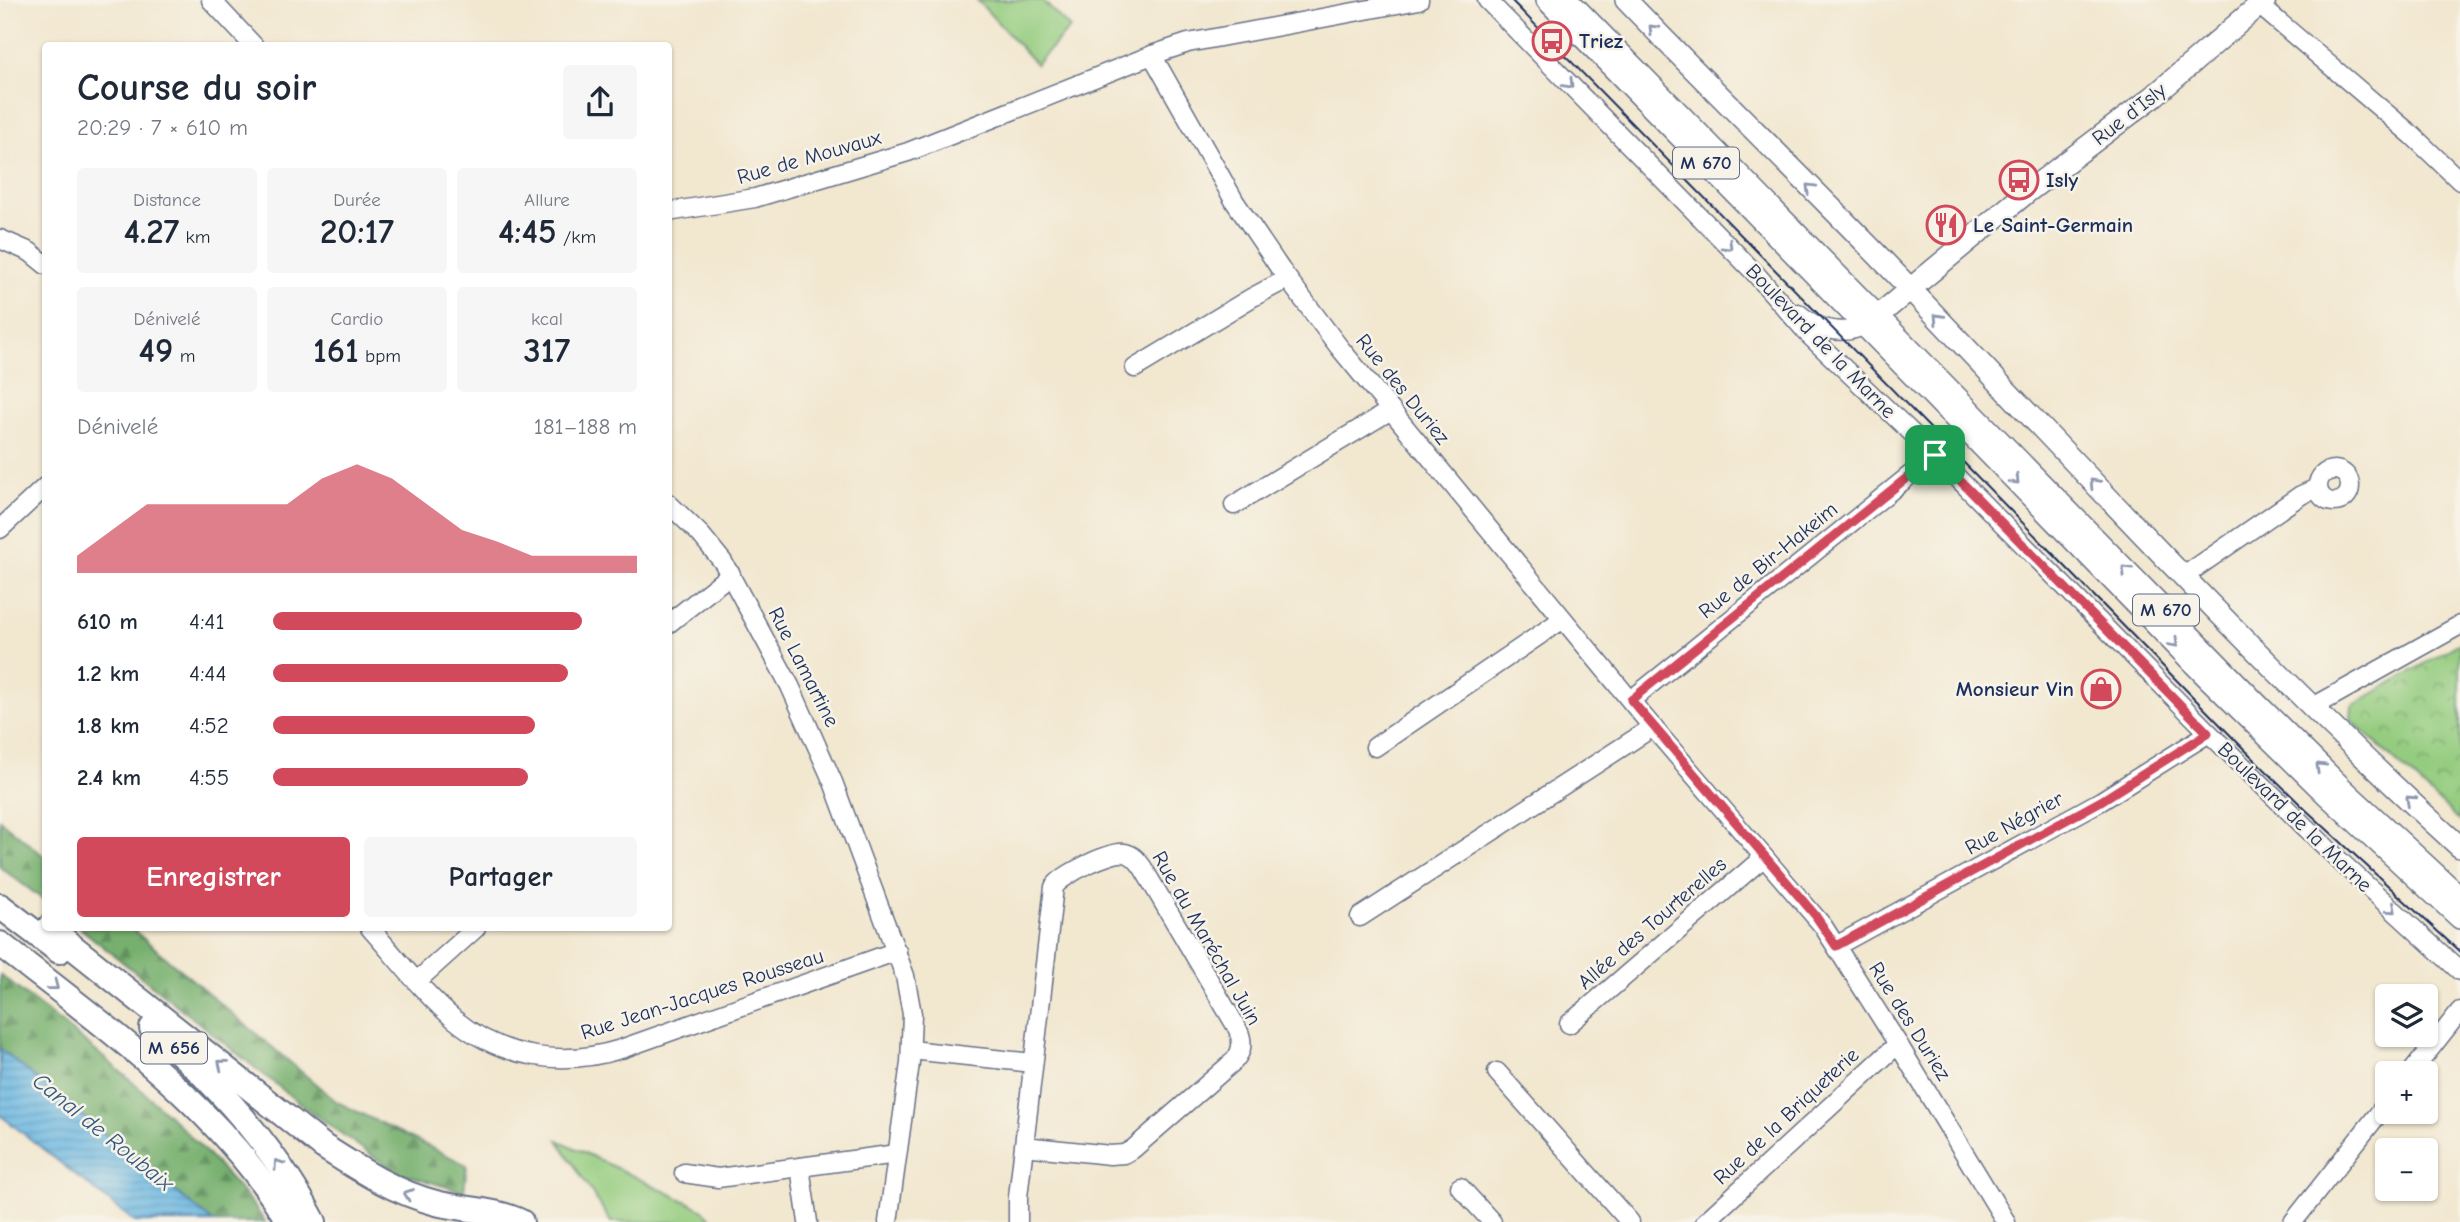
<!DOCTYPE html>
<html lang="fr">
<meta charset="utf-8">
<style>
:root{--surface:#fff;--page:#f6f6f7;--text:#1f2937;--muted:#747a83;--accent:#d1495b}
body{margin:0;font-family:"Comic Neue",sans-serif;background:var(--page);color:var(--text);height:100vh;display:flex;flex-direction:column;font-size:26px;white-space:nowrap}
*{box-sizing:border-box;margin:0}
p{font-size:23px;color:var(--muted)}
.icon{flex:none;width:38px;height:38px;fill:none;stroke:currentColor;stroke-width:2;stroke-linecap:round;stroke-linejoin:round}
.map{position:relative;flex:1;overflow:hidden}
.panel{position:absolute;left:42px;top:42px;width:630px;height:889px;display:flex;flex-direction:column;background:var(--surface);border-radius:7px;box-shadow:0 2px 5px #0004}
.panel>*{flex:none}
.controls{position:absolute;left:2375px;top:984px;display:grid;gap:14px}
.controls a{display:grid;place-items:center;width:63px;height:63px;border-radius:7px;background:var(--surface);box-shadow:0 2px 5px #0004;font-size:35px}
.pin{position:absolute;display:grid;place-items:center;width:60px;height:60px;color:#fff;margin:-30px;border-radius:14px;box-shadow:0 4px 10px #0006}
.round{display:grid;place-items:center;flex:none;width:74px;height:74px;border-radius:7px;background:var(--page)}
.head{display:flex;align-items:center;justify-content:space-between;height:119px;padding:0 35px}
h1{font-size:38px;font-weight:700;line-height:52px}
.metrics{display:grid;grid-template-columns:repeat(3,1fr);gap:10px;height:119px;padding:7px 35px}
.metrics div{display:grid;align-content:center;border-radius:7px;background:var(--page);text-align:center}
.metrics b{font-size:35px;font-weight:700}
.metrics small{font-size:19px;font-weight:400}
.metrics p{font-size:19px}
.chart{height:196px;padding:14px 35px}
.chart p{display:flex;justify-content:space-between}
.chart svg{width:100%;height:126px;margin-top:7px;fill:var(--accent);opacity:.7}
.action{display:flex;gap:14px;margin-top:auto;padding:14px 35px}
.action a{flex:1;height:80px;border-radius:7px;background:var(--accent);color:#fff;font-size:28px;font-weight:700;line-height:80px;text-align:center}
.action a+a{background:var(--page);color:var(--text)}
ul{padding:0 35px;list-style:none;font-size:23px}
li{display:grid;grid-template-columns:112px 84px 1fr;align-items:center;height:52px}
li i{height:18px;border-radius:9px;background:var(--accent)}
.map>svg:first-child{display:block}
.green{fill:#94cc7f;stroke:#587e6e;stroke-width:2}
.forest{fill:url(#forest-firs);stroke:#497066;stroke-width:2}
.park{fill:url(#park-crowns);stroke:#587e6e;stroke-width:2}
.water{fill:url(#water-rules);stroke:#4172a0;stroke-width:2}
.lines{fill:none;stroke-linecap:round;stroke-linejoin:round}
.minor-casing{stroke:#666f86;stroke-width:21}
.major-casing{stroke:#666f86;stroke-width:24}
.highway-casing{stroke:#666f86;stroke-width:28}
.minor{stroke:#fff;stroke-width:18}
.major{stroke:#fff;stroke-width:21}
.highway{stroke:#fff;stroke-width:24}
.tram{stroke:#1b2f5e;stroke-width:2}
.oneway{stroke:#8d97ae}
.route-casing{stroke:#fff;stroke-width:14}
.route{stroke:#d1495b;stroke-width:9}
.labels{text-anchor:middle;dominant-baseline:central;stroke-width:5;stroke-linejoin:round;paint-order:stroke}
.shield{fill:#f7f3e8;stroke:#5d6a87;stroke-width:2}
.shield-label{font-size:19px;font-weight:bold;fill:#1b2f5e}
.poi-label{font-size:21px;font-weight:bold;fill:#1b2f5e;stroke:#f7f3e8;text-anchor:start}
.street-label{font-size:21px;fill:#1b2f5e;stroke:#f7f3e8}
.water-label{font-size:23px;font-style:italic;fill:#325885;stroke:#f7f3e8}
</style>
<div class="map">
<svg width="2460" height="1222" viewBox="0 0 2460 1222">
<defs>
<pattern id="forest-firs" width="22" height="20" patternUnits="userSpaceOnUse" patternTransform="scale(1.75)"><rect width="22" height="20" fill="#77b06e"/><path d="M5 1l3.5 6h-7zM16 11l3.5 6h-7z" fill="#61905e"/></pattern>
<pattern id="park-crowns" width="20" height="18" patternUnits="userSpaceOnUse" patternTransform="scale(1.75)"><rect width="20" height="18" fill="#94cc7f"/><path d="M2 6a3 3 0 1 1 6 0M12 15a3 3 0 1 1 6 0" fill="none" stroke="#78a66b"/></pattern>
<pattern id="water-rules" width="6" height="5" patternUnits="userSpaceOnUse" patternTransform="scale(1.75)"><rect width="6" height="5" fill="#67b6e1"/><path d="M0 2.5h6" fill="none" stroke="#5494ba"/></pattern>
</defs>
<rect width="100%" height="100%" fill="#f7f3e8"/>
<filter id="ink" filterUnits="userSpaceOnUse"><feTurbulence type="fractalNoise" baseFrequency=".0143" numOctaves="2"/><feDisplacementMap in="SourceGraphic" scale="14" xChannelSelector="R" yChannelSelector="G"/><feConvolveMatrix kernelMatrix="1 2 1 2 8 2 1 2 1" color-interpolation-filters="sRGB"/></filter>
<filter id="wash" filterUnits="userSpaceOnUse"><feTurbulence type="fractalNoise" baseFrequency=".00686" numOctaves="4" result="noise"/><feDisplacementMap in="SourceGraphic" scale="28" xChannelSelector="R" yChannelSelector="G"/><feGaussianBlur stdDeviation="1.57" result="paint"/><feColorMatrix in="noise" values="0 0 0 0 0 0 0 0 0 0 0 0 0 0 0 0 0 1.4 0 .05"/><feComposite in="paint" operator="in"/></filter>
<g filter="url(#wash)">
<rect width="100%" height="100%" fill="#f2e7cf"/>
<g class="green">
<path d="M977,0H1042L1070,28L1036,64Z"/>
<path d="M558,1140L702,1209L714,1222H611Z"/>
</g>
<g class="forest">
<path d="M0,820L45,857V901L0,867Z"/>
<path d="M80,928H131L337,1102L467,1165L464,1192L394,1171L308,1110Z"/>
<path d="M0,975C73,1032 147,1089 210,1157C230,1178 249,1198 265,1222H213L0,1049Z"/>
</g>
<path class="park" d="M2460,643V821L2351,720L2352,706Z"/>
<path class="water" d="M0,1049L213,1222H135L0,1115Z"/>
</g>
<g filter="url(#ink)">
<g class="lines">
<defs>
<g id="minor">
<path d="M211,0L254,46"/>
<path d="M1487,0L1754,272L1811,337L1935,455L2209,733L2343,864L2460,971"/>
<path d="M2259,5L2413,136L2460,181"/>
<path d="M1152,55L1235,202L1281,270L1339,347L1644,717L1823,926L1898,1044L2006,1222"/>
<path d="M668,212L755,198L908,152L1152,55L1188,43L1419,0"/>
<path d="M0,239L30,252L46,265"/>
<path d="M1798,313C1816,329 1842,337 1865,325"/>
<path d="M1135,368L1251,298L1287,279"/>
<circle cx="2334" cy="486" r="16"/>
<path d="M668,503L701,535L723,562L790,686L833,782L905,976L912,1014L910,1063L888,1222"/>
<path d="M1234,505L1391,410"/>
<path d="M0,529L46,486"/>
<path d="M2184,576L2301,495L2317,488"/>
<path d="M668,624L731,574"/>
<path d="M1631,700L1935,455"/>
<path d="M2313,707L2460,625"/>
<path d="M1375,747L1563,619"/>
<path d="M1360,917L1653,727"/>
<path d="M370,928C397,958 423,993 454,1019C502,1059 563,1067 621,1049L897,951"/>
<path d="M1836,946L2101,801L2209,733"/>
<path d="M417,981L476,928"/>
<path d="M1569,1024L1764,857"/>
<path d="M911,1050L1033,1063"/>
<path d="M1497,1072L1630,1222"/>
<path d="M2411,1073L2460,1011"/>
<path d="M800,1167L808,1222"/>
<path d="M684,1173L718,1178L897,1154"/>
<path d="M1460,1187L1492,1222"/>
<path d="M1018,1222V1197L1054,887C1061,875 1112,850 1125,853C1134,855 1138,861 1143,868L1236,1026C1243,1038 1244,1050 1234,1061L1133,1149L1124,1154L1110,1155L1024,1146"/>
<path d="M1705,1222L1898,1044"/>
<path d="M2293,1222L2387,1103"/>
</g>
<g id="major">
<path d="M1547,0L2205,675L2327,795L2460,918"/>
<path d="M1568,0L2255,702L2341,787L2460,897"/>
<path d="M1626,0C1721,99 1820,194 1915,294C2093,481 2268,673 2460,847"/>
<path d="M1868,324L2026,193L2154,96L2265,0"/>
</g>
<g id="highway">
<path d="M0,906L59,951"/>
<path d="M49,928L324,1147C360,1170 394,1192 436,1203C464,1210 495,1209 521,1222"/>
<path d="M0,944C105,1027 218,1105 289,1222"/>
<path d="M152,1028C216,1082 274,1147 314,1222"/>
</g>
</defs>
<use href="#minor" class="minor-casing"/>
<use href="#major" class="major-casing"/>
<use href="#highway" class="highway-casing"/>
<use href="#minor" class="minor"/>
<use href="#major" class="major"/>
<use href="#highway" class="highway"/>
<path class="tram" d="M1511,0L2240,745L2305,809L2460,952"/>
</g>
<defs><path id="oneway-chevron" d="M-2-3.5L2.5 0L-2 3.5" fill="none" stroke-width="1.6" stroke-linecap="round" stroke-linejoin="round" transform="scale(1.75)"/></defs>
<g class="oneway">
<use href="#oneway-chevron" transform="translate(1653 29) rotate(-134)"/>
<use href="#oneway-chevron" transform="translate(1569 84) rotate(46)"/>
<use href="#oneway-chevron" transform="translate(1810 188) rotate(-135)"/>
<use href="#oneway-chevron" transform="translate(1728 246) rotate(45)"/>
<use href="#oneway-chevron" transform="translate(1938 318) rotate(-133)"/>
<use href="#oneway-chevron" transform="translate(2015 480) rotate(46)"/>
<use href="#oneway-chevron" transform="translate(2094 483) rotate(-133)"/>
<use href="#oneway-chevron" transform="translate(2126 570) rotate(-135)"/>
<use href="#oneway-chevron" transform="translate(2174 643) rotate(46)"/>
<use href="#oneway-chevron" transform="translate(2320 767) rotate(-135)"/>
<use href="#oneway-chevron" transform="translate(2410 800) rotate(-137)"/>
<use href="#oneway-chevron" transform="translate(2392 909) rotate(42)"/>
<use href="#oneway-chevron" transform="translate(54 986) rotate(38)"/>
<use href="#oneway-chevron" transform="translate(222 1064) rotate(-141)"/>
<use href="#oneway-chevron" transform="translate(278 1164) rotate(-125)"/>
<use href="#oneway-chevron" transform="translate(408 1194) rotate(-159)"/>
</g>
</g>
<g class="lines" filter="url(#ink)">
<defs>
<path id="route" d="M1935,455L2208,733L2101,801L1836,946L1815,915L1631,700Z"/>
</defs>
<use href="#route" class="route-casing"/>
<use href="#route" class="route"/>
</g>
<defs>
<symbol id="bus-ring" viewBox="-11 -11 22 22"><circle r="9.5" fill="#f7f3e8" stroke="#d1495b" stroke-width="1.5"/><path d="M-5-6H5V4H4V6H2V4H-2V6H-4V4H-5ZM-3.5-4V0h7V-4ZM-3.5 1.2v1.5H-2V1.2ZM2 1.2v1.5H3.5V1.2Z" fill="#d1495b"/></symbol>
<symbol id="restaurant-ring" viewBox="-11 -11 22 22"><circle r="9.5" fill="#f7f3e8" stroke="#d1495b" stroke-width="1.5"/><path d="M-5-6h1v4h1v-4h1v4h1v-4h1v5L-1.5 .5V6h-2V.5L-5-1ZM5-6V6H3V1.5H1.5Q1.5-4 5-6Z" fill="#d1495b"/></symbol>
<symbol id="shop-ring" viewBox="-11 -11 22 22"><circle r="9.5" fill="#f7f3e8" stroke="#d1495b" stroke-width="1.5"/><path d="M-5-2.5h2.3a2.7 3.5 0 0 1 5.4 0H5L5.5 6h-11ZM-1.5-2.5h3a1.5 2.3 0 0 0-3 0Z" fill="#d1495b"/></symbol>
</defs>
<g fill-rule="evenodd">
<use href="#bus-ring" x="1530" y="19" width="44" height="44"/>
<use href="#bus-ring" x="1997" y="158" width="44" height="44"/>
<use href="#restaurant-ring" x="1924" y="203" width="44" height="44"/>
<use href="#shop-ring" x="2079" y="667" width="44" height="44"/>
</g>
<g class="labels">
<g class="shield">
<rect x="1673" y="147.5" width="66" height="31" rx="5"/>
<rect x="2133" y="594.5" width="66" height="31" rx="5"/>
<rect x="141" y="1032.5" width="66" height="31" rx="5"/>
</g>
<g class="shield-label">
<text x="1706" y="163">M 670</text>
<text x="2166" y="610">M 670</text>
<text x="174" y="1048">M 656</text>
</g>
<g class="poi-label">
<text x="1579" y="41">Triez</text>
<text x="2046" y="180">Isly</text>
<text x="1973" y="225">Le Saint-Germain</text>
<text x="2074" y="689" text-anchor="end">Monsieur Vin</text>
</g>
<g class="street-label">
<text transform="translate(2129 114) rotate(-38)">Rue d'Isly</text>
<text transform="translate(809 157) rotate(-16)">Rue de Mouvaux</text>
<text transform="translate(1821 341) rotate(46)">Boulevard de la Marne</text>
<text transform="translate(1403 389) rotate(51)">Rue des Duriez</text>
<text transform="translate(1768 560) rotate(-39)">Rue de Bir-Hakeim</text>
<text transform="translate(804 667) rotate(63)">Rue Lamartine</text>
<text transform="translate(2295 817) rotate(44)">Boulevard de la Marne</text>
<text transform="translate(2014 823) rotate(-29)">Rue Négrier</text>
<text transform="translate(1652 923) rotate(-41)">Allée des Tourterelles</text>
<text transform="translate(1207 938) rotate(60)">Rue du Maréchal Juin</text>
<text transform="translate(702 994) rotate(-18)">Rue Jean-Jacques Rousseau</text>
<text transform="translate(1910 1021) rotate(58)">Rue des Duriez</text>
<text transform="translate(1786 1116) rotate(-43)">Rue de la Briqueterie</text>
</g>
<g class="water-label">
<text transform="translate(103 1132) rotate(39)">Canal de Roubaix</text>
</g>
</g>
</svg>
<div class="controls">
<a><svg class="icon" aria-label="layers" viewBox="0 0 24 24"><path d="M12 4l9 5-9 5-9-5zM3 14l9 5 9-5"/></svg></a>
<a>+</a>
<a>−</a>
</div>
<div class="pin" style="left:1935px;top:455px;background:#1e9e55"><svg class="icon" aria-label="arrive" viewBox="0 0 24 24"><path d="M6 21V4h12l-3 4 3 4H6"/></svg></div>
<section class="panel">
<div class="head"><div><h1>Course du soir</h1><p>20:29 · 7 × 610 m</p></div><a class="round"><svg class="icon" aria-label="share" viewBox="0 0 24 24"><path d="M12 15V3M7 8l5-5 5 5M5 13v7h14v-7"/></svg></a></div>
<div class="metrics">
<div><p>Distance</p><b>4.27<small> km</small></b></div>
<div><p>Durée</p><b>20:17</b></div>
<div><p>Allure</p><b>4:45<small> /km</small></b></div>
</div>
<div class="metrics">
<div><p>Dénivelé</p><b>49<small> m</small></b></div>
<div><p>Cardio</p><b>161<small> bpm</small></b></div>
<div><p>kcal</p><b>317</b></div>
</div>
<div class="chart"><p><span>Dénivelé</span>181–188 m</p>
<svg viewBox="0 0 160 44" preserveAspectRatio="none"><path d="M0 44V38L10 29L20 20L30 20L40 20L50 20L60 20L70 11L80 6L90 11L100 20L110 29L120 33L130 38L140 38L150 38L160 38V44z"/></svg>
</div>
<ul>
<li><b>610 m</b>4:41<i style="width:85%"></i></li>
<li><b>1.2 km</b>4:44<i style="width:81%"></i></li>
<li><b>1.8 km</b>4:52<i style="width:72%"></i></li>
<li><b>2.4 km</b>4:55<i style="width:70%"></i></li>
</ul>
<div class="action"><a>Enregistrer</a><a>Partager</a></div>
</section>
</div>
